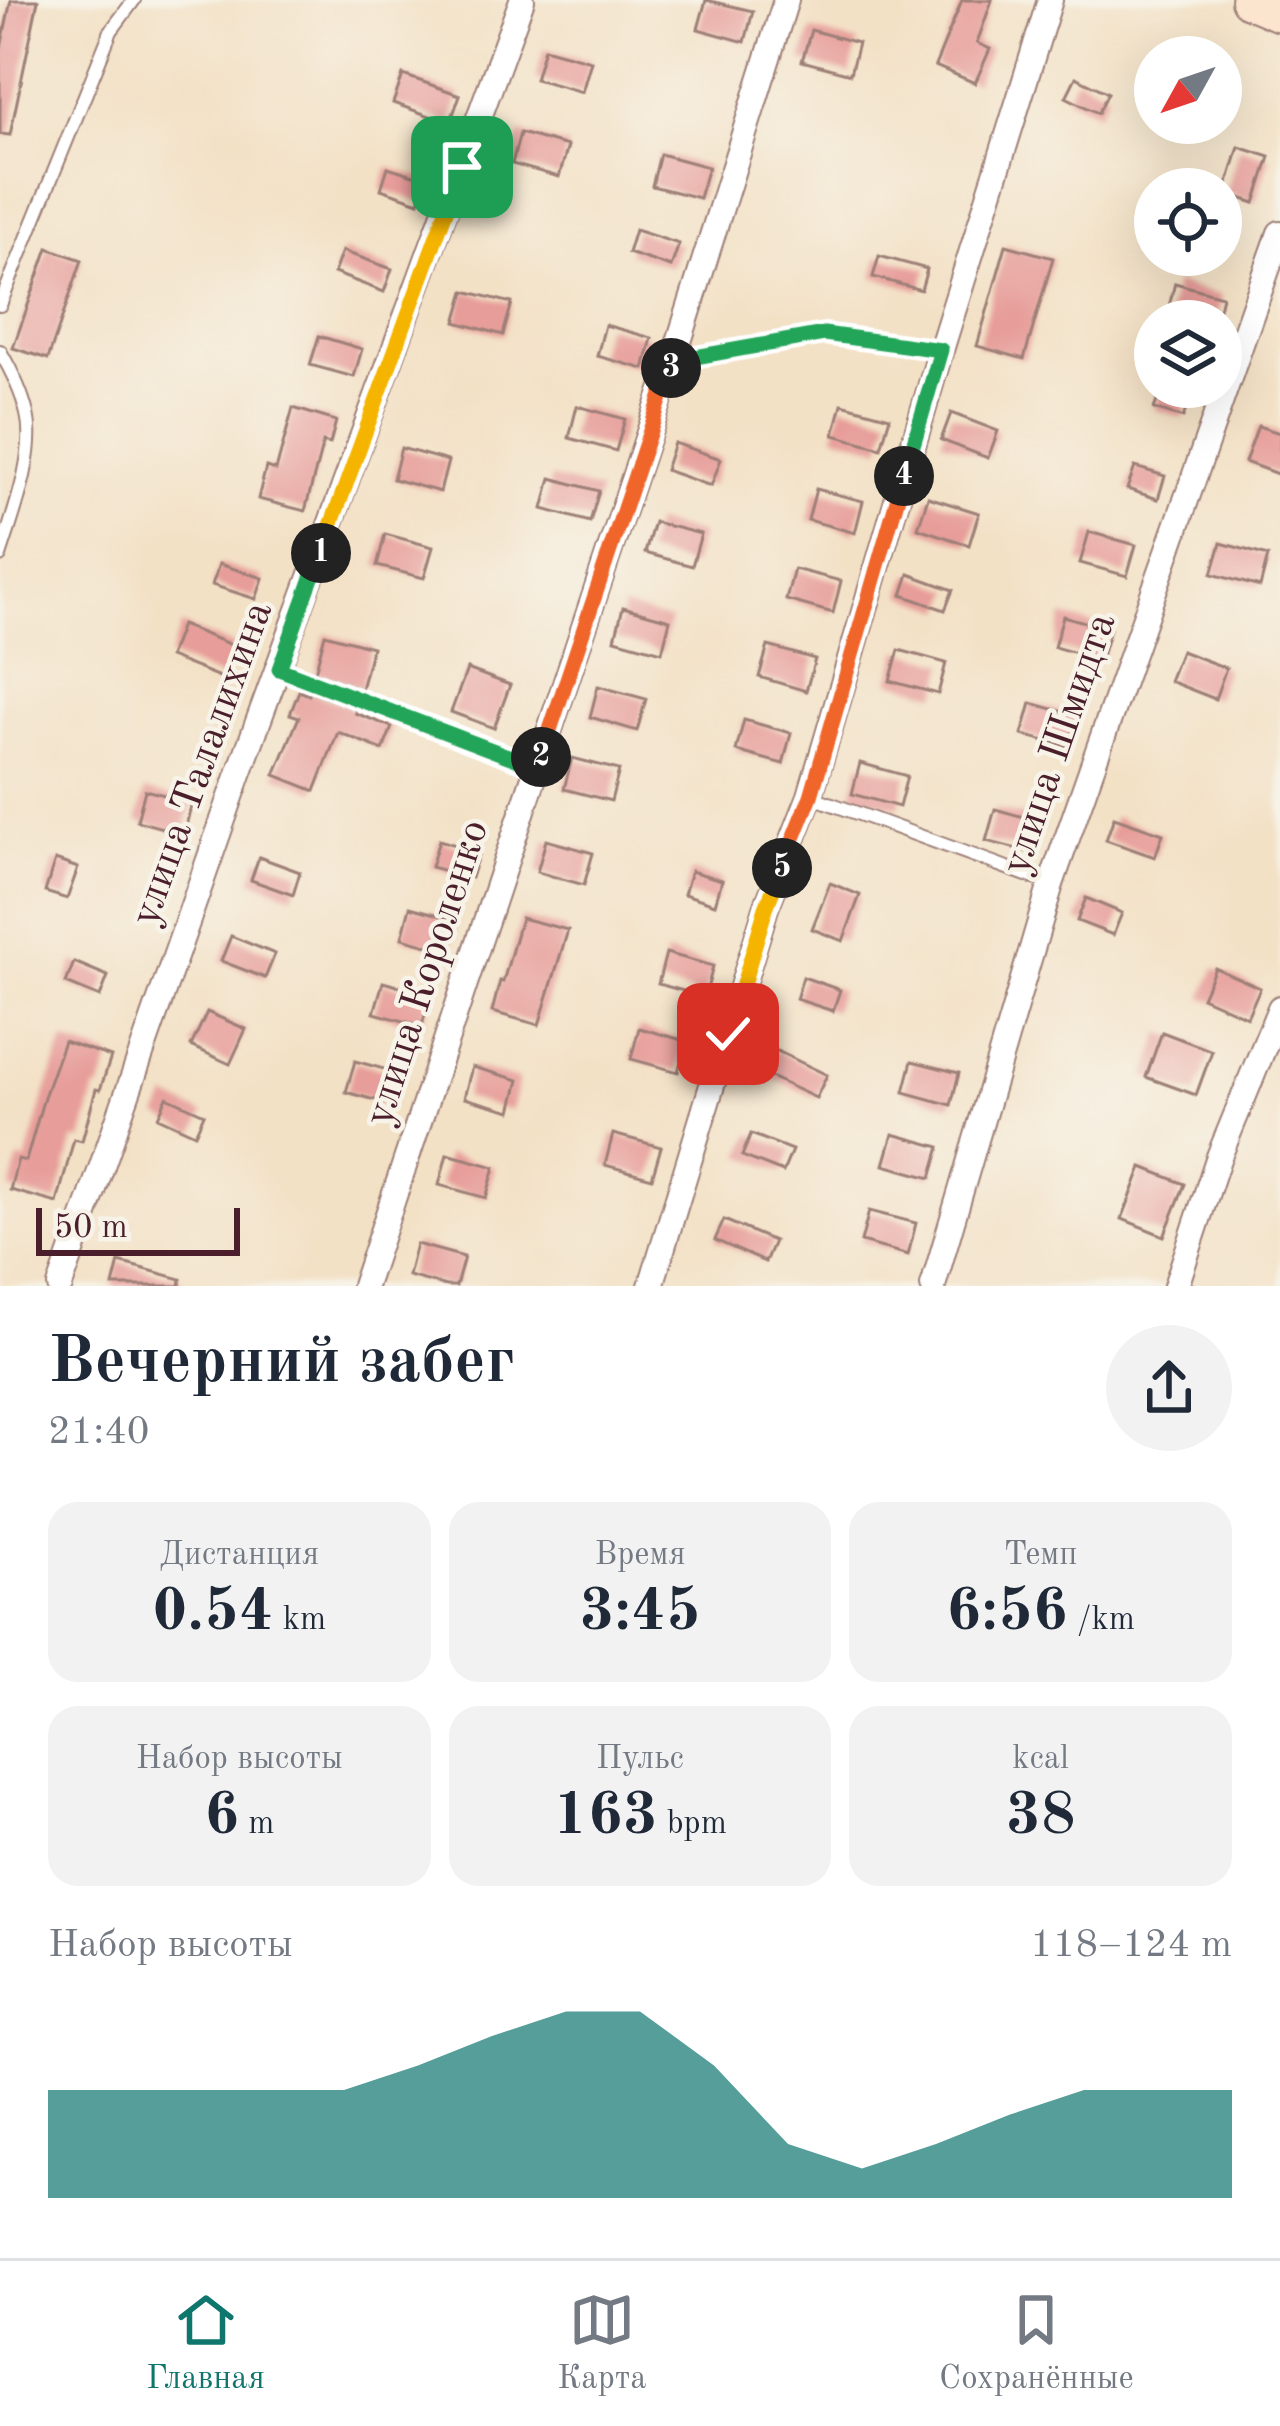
<!DOCTYPE html>
<html lang="ru">
<meta charset="utf-8">
<style>
:root{--surface:#fff;--page:#f2f2f3;--text:#1f2937;--muted:#747a83;--line:#e0e1e3;--accent:#0f766e}
body{margin:0;font-family:"Old Standard TT",serif;background:var(--page);color:var(--text);height:100vh;display:flex;flex-direction:column;font-size:45px;white-space:nowrap}
*{box-sizing:border-box;margin:0}
p{font-size:39px;color:var(--muted)}
.icon{flex:none;width:66px;height:66px;fill:none;stroke:currentColor;stroke-width:2;stroke-linecap:round;stroke-linejoin:round}
.map{position:relative;height:1286px;overflow:hidden}
.side{display:flex;flex-direction:column;background:var(--surface);flex:1}
.side>*{flex:none}
.needle{width:78px;rotate:230deg}
.fabs{position:absolute;left:1134px;top:36px;display:grid;gap:24px}
.fabs a{display:grid;place-items:center;width:108px;height:108px;border-radius:50%;background:var(--surface);box-shadow:0 12px 48px #0002;font-size:60px}
.scale{position:absolute;left:36px;bottom:30px;width:204px;box-sizing:border-box;padding-left:12px;border:6px solid #4a1f2b;border-top:0;font-size:33px;line-height:42px;white-space:nowrap;color:#4a1f2b;-webkit-text-stroke:9px #f7f3e8;paint-order:stroke}
.pin{position:absolute;display:grid;place-items:center;width:102px;height:102px;color:#fff;margin:-51px;border-radius:24px;box-shadow:0 6px 18px #0006}
.km{position:absolute;width:60px;height:60px;margin:-30px;border-radius:50%;background:#222;color:#fff;font-size:33px;line-height:60px;text-align:center}
.round{display:grid;place-items:center;flex:none;width:126px;height:126px;border-radius:63px;background:var(--page)}
.headline{display:flex;align-items:center;justify-content:space-between;height:204px;padding:0 48px}
h1{font-size:66px;font-weight:700;line-height:90px}
.stats{display:grid;grid-template-columns:repeat(3,1fr);gap:18px;height:204px;padding:12px 48px}
.stats div{display:grid;align-content:center;border-radius:30px;background:var(--page);text-align:center}
.stats b{font-size:60px;font-weight:700}
.stats small{font-size:33px;font-weight:400}
.stats p{font-size:33px}
.chart{height:336px;padding:24px 48px}
.chart p{display:flex;justify-content:space-between}
.chart svg{width:100%;height:216px;margin-top:12px;fill:var(--accent);opacity:.7}
.tabs{display:flex;justify-content:space-around;align-items:center;height:168px;border-top:3px solid var(--line);background:var(--surface);font-size:33px;color:var(--muted)}
.tabs a{display:grid;justify-items:center;gap:6px}
.tabs .selected{color:var(--accent)}
.map>svg:first-child{display:block}
.building{fill:#e79d9a}
.lines{fill:none;stroke-linecap:round;stroke-linejoin:round}
.lane-casing{stroke:#9e8078;stroke-width:16}
.street-casing{stroke:#9e8078;stroke-width:28}
.secondary-casing{stroke:#9e8078;stroke-width:40}
.lane{stroke:#fff;stroke-width:12}
.street{stroke:#fff;stroke-width:24}
.secondary{stroke:#fbe5cf;stroke-width:36}
.split-1-casing{stroke:#fff;stroke-width:24}
.split-2-casing{stroke:#fff;stroke-width:24}
.split-3-casing{stroke:#fff;stroke-width:24}
.split-4-casing{stroke:#fff;stroke-width:24}
.split-5-casing{stroke:#fff;stroke-width:24}
.split-6-casing{stroke:#fff;stroke-width:24}
.split-1{stroke:#f5b400;stroke-width:15}
.split-2{stroke:#22a559;stroke-width:15}
.split-3{stroke:#f0652b;stroke-width:15}
.split-4{stroke:#22a559;stroke-width:15}
.split-5{stroke:#f0652b;stroke-width:15}
.split-6{stroke:#f5b400;stroke-width:15}
.labels{text-anchor:middle;dominant-baseline:central;stroke-width:9;stroke-linejoin:round;paint-order:stroke}
.street-label{font-size:42px;fill:#4a1f2b;stroke:#f7f3e8}
</style>
<div class="map">
<svg width="1280" height="1286" viewBox="0 0 1280 1286">
<rect width="100%" height="100%" fill="#f7f3e8"/>
<filter id="ink" filterUnits="userSpaceOnUse"><feTurbulence type="fractalNoise" baseFrequency=".00833" numOctaves="2"/><feDisplacementMap in="SourceGraphic" scale="24" xChannelSelector="R" yChannelSelector="G"/><feConvolveMatrix kernelMatrix="1 2 1 2 8 2 1 2 1" color-interpolation-filters="sRGB"/></filter>
<filter id="wash" filterUnits="userSpaceOnUse"><feTurbulence type="fractalNoise" baseFrequency=".004" numOctaves="4" result="noise"/><feDisplacementMap in="SourceGraphic" scale="48" xChannelSelector="R" yChannelSelector="G"/><feGaussianBlur stdDeviation="2.7" result="paint"/><feColorMatrix in="noise" values="0 0 0 0 0 0 0 0 0 0 0 0 0 0 0 0 0 1.4 0 .05"/><feComposite in="paint" operator="in"/></filter>
<g filter="url(#wash)">
<rect width="100%" height="100%" fill="#f3e1c6"/>
<g id="blocks">
<g class="building">
<path d="M11,0H38L10,135L0,134V53Z"/>
<path d="M706,0L753,11L745,42L698,29Z"/>
<path d="M962,0H992L977,43L990,49L975,83L935,66Z"/>
<path d="M811,30L858,43L850,74L802,61Z"/>
<path d="M544,48L591,61L582,92L535,79Z"/>
<path d="M403,75L460,95L450,123L393,103Z"/>
<path d="M1076,77L1108,93L1098,113L1066,97Z"/>
<path d="M520,133L568,146L559,177L512,164Z"/>
<path d="M1239,147L1270,157L1255,203L1225,193Z"/>
<path d="M660,154L708,167L699,198L652,186Z"/>
<path d="M388,167L426,179L419,202L381,189Z"/>
<path d="M635,230L679,244L671,267L628,253Z"/>
<path d="M1006,245L1053,258L1024,359L977,346Z"/>
<path d="M48,248L82,260L48,359L13,348Z"/>
<path d="M342,251L392,269L384,292L334,273Z"/>
<path d="M879,256L927,269L921,290L873,277Z"/>
<path d="M1175,283L1222,296L1216,321H1191L1167,314Z"/>
<path d="M465,291L512,303L503,335L456,322Z"/>
<path d="M605,325L652,338L644,369L597,356Z"/>
<path d="M319,336L362,349L354,377L310,365Z"/>
<path d="M1162,387H1173L1191,394L1183,418L1154,409Z"/>
<path d="M842,404L890,417L881,448L834,435Z"/>
<path d="M577,406L625,419L616,451L569,438Z"/>
<path d="M293,408L336,421L330,444L323,442L305,511L258,499L266,467L276,470Z"/>
<path d="M951,413L998,431L988,458L941,440Z"/>
<path d="M1258,426L1280,433V475L1245,462Z"/>
<path d="M674,443L721,459L711,486L665,470Z"/>
<path d="M401,448L448,461L440,492L393,479Z"/>
<path d="M1135,467L1165,476L1158,499L1127,489Z"/>
<path d="M551,478L599,491L590,522L543,509Z"/>
<path d="M816,489L863,501L855,533L808,520Z"/>
<path d="M928,497L979,513L969,545L918,528Z"/>
<path d="M654,522L701,534L692,566L645,553Z"/>
<path d="M1089,532L1136,545L1127,576L1080,563Z"/>
<path d="M385,534L433,547L424,578L377,566Z"/>
<path d="M1221,543L1268,556L1260,587L1212,574Z"/>
<path d="M219,564L263,578L256,599L212,585Z"/>
<path d="M794,569L841,581L833,613L786,600Z"/>
<path d="M909,574L953,590L945,610L902,595Z"/>
<path d="M623,607L670,620L662,652L615,639Z"/>
<path d="M1063,616L1110,629L1101,660L1054,647Z"/>
<path d="M181,625L234,646L222,678L169,657Z"/>
<path d="M325,634L372,647L361,689L315,672Z"/>
<path d="M768,646L815,659L806,691L759,677Z"/>
<path d="M899,650L946,663L938,694L890,681Z"/>
<path d="M1181,651L1226,668L1215,699L1169,681Z"/>
<path d="M467,669L510,685L494,728L451,712Z"/>
<path d="M598,686L646,699L637,731L590,717Z"/>
<path d="M299,691L309,695L310,692L356,709L355,713L392,727L383,750L338,732L315,791L275,775L299,717L290,714Z"/>
<path d="M1031,703L1078,716L1069,747L1022,735Z"/>
<path d="M744,720L791,733L783,764L736,751Z"/>
<path d="M572,758L619,770L611,801L564,789Z"/>
<path d="M860,763L907,776L899,807L852,794Z"/>
<path d="M145,790L192,802L184,834L137,821Z"/>
<path d="M995,809L1042,822L1033,853L986,841Z"/>
<path d="M1114,817L1163,834L1155,857L1106,840Z"/>
<path d="M439,840L479,852L471,878L431,867Z"/>
<path d="M546,840L593,853L584,885L537,872Z"/>
<path d="M259,857L300,872L293,895L251,880Z"/>
<path d="M55,860L78,868L67,899L45,892Z"/>
<path d="M691,871L722,880L715,904L684,894Z"/>
<path d="M830,883L860,895L843,941L812,929Z"/>
<path d="M1086,898L1122,913L1113,935L1077,921Z"/>
<path d="M410,907L458,920L449,951L402,938Z"/>
<path d="M521,918L568,930L539,1025L492,1012L500,981L503,982Z"/>
<path d="M231,936L275,954L265,978L221,961Z"/>
<path d="M666,953L713,966L705,997L658,984Z"/>
<path d="M74,962L108,976L100,997L66,983Z"/>
<path d="M1215,968L1260,988L1247,1017L1202,997Z"/>
<path d="M803,977L840,990L833,1011L796,999Z"/>
<path d="M383,982L430,995L422,1026L374,1013Z"/>
<path d="M207,1012L246,1029L230,1064L191,1046Z"/>
<path d="M639,1028L686,1041L678,1072L631,1059Z"/>
<path d="M1162,1032L1212,1051L1196,1095L1146,1077Z"/>
<path d="M64,1041L111,1057L100,1090L96,1089L82,1141L74,1139L57,1203L10,1190L18,1159L26,1161L44,1097Z"/>
<path d="M771,1048L827,1075L816,1098L760,1072Z"/>
<path d="M355,1061L402,1074L393,1105L346,1092Z"/>
<path d="M912,1061L959,1073L951,1105L904,1092Z"/>
<path d="M472,1067L519,1080L511,1111L464,1098Z"/>
<path d="M167,1097L204,1114L195,1134L158,1117Z"/>
<path d="M613,1134L661,1147L652,1178L605,1165Z"/>
<path d="M751,1134L792,1150L783,1172L742,1156Z"/>
<path d="M893,1134L940,1147L931,1178L884,1165Z"/>
<path d="M447,1154L495,1167L486,1198L439,1185Z"/>
<path d="M1142,1167L1185,1184L1164,1236L1122,1219Z"/>
<path d="M869,1211L916,1223L908,1255L861,1242Z"/>
<path d="M724,1220L774,1241L765,1262L715,1240Z"/>
<path d="M416,1244L464,1257L456,1286H446L408,1276Z"/>
<path d="M119,1262L181,1279L180,1286H113Z"/>
</g>
</g>
</g>
<g filter="url(#ink)">
<use href="#blocks" fill-opacity="0" stroke="#9e8078" stroke-width="3"/>
<g class="lines">
<defs>
<g id="lane">
<path d="M0,305L111,31L134,0"/>
<path d="M0,351C11,370 22,392 27,414C37,453 12,518 0,556"/>
<path d="M674,361L824,334L941,350"/>
<path d="M279,669L537,767"/>
<path d="M810,796L1051,884"/>
</g>
<g id="street">
<path d="M60,1286L239,774L522,0"/>
<path d="M364,1286L673,361L786,0"/>
<path d="M651,1286L766,908L810,796L941,350L1050,0"/>
<path d="M933,1286L1051,884L1280,233"/>
<path d="M1176,1286L1218,1159L1280,1008"/>
</g>
<path id="secondary" d="M1249,0L1280,13"/>
</defs>
<use href="#lane" class="lane-casing"/>
<use href="#street" class="street-casing"/>
<use href="#secondary" class="secondary-casing"/>
<use href="#lane" class="lane"/>
<use href="#street" class="street"/>
<use href="#secondary" class="secondary"/>
</g>
</g>
<g class="lines" filter="url(#ink)">
<defs>
<path id="split-1" d="M321,553L462,167"/>
<path id="split-2" d="M321,553L279,669L537,767L541,757"/>
<path id="split-3" d="M541,757L671,368"/>
<path id="split-4" d="M671,368L673,361L824,334L941,350L904,476"/>
<path id="split-5" d="M782,868L811,796L904,476"/>
<path id="split-6" d="M728,1034L766,908L782,868"/>
</defs>
<use href="#split-1" class="split-1-casing"/>
<use href="#split-2" class="split-2-casing"/>
<use href="#split-3" class="split-3-casing"/>
<use href="#split-4" class="split-4-casing"/>
<use href="#split-5" class="split-5-casing"/>
<use href="#split-6" class="split-6-casing"/>
<use href="#split-1" class="split-1"/>
<use href="#split-2" class="split-2"/>
<use href="#split-3" class="split-3"/>
<use href="#split-4" class="split-4"/>
<use href="#split-5" class="split-5"/>
<use href="#split-6" class="split-6"/>
</g>
<g class="labels">
<g class="street-label">
<text transform="translate(1060 744) rotate(-71)">улица Шмидта</text>
<text transform="translate(203 764) rotate(-70)">улица Талалихина</text>
<text transform="translate(428 973) rotate(-72)">улица Короленко</text>
</g>
</g>
</svg>
<div class="fabs">
<a><svg class="needle" viewBox="-14 -14 28 28"><path d="M0-13l5 13h-10z" fill="#e53935"/><path d="M0 13l5-13h-10z" fill="#747a83"/></svg></a>
<a><svg class="icon" aria-label="locate" viewBox="0 0 24 24"><circle cx="12" cy="12" r="6"/><path d="M12 2v4M12 18v4M2 12h4M18 12h4"/></svg></a>
<a><svg class="icon" aria-label="layers" viewBox="0 0 24 24"><path d="M12 4l9 5-9 5-9-5zM3 14l9 5 9-5"/></svg></a>
</div>
<div class="scale">50 m</div>
<div class="pin" style="left:462px;top:167px;background:#1e9e55"><svg class="icon" aria-label="arrive" viewBox="0 0 24 24"><path d="M6 21V4h12l-3 4 3 4H6"/></svg></div>
<div class="pin" style="left:728px;top:1034px;background:#d93025"><svg class="icon" aria-label="check" viewBox="0 0 24 24"><path d="M5 12l5 5 9-10"/></svg></div>
<b class="km" style="left:321px;top:553px">1</b>
<b class="km" style="left:541px;top:757px">2</b>
<b class="km" style="left:671px;top:368px">3</b>
<b class="km" style="left:904px;top:476px">4</b>
<b class="km" style="left:782px;top:868px">5</b>
</div>
<section class="side">
<div class="headline"><div><h1>Вечерний забег</h1><p>21:40</p></div><a class="round"><svg class="icon" aria-label="share" viewBox="0 0 24 24"><path d="M12 15V3M7 8l5-5 5 5M5 13v7h14v-7"/></svg></a></div>
<div class="stats">
<div><p>Дистанция</p><b>0.54<small> km</small></b></div>
<div><p>Время</p><b>3:45</b></div>
<div><p>Темп</p><b>6:56<small> /km</small></b></div>
</div>
<div class="stats">
<div><p>Набор высоты</p><b>6<small> m</small></b></div>
<div><p>Пульс</p><b>163<small> bpm</small></b></div>
<div><p>kcal</p><b>38</b></div>
</div>
<div class="chart"><p><span>Набор высоты</span>118–124 m</p>
<svg viewBox="0 0 160 44" preserveAspectRatio="none"><path d="M0 44V22L10 22L20 22L30 22L40 22L50 17L60 11L70 6L80 6L90 17L100 33L110 38L120 33L130 27L140 22L150 22L160 22V44z"/></svg>
</div>
</section>
<nav class="tabs">
<a class="selected"><svg class="icon" aria-label="home" viewBox="0 0 24 24"><path d="M3 11l9-7 9 7M6 9v11h12V9"/></svg>Главная</a>
<a><svg class="icon" aria-label="map" viewBox="0 0 24 24"><path d="M3 6l6-2 6 2 6-2v14l-6 2-6-2-6 2zM9 4v14M15 6v14"/></svg>Карта</a>
<a><svg class="icon" aria-label="saved" viewBox="0 0 24 24"><path d="M7 4h10v16l-5-4-5 4z"/></svg>Сохранённые</a>
</nav>
